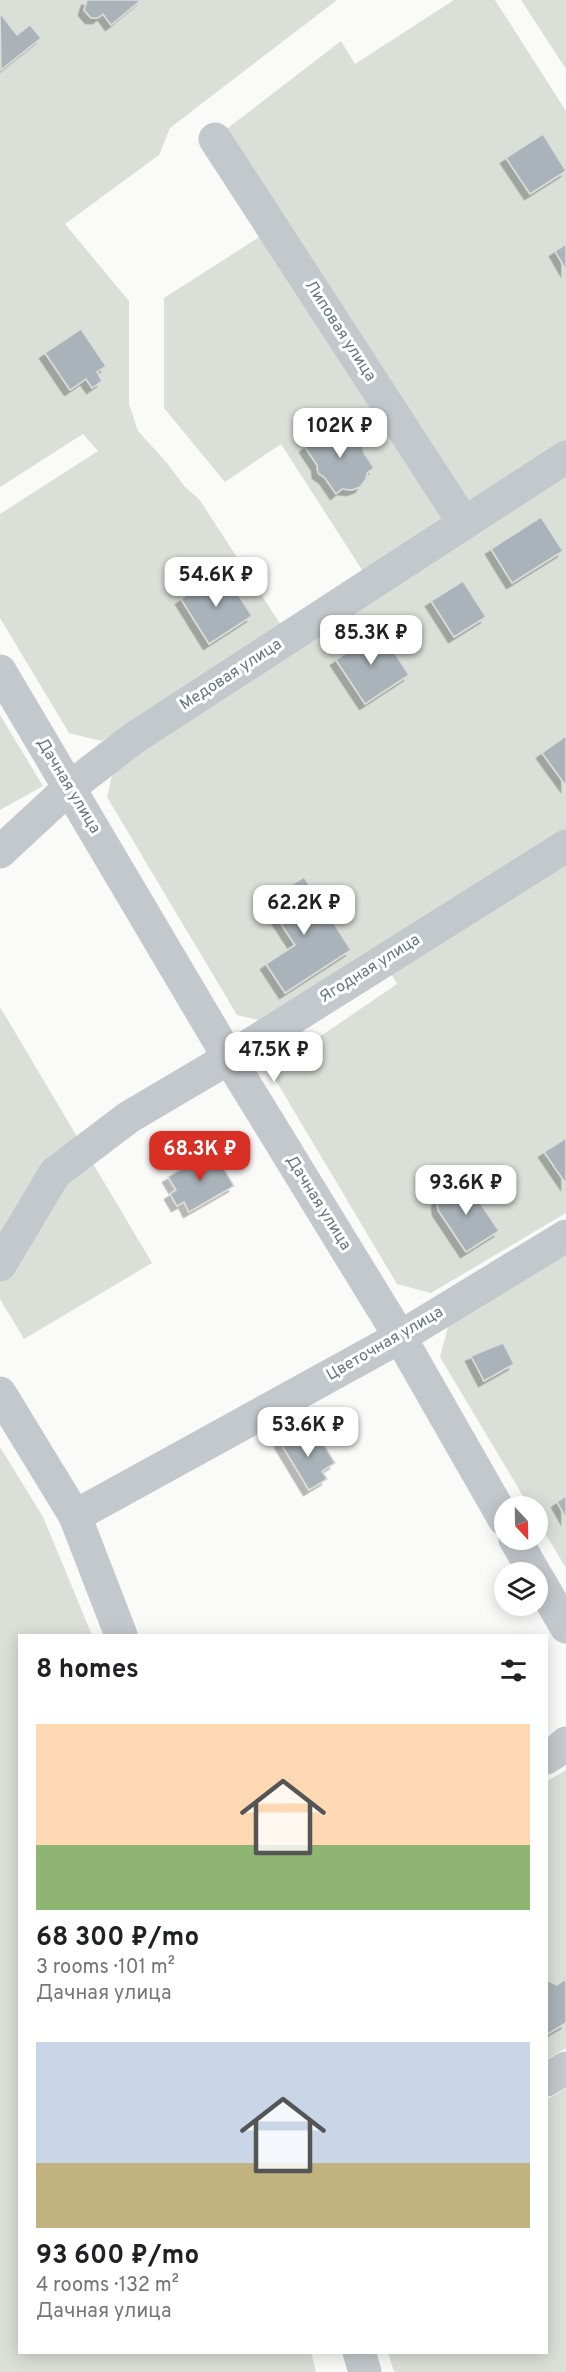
<!DOCTYPE html>
<html lang="en">
<head>
<meta charset="utf-8">
<style>
  body { margin:0; font-family:Overpass,sans-serif; background:#f2f2f2; color:#202124; height:100vh; display:flex; flex-direction:column; font-size:22px; white-space:nowrap }
  * { box-sizing:border-box; margin:0 }
  p { font-size:20px; color:#757577 }
  .icon { flex:none; width:33px; height:33px; fill:none; stroke:currentColor; stroke-width:2; stroke-linecap:round; stroke-linejoin:round }
  .map { position:relative; flex:1; overflow:hidden }
  .panel { position:absolute; left:18px; top:1634px; width:530px; height:720px; display:flex; flex-direction:column; background:#fff; border-radius:0px; box-shadow:0 3px 15px #0003 }
  .panel>* { flex:none }
  .needle { width:39px; rotate:158deg }
  .controls { position:absolute; left:494px; top:1496px; display:grid; gap:12px }
  .controls a { display:grid; place-items:center; width:54px; height:54px; border-radius:50%; background:#fff; box-shadow:0 3px 15px #0003; font-size:30px }
  .price { position:absolute; translate:-50% -51px; padding:0 14px; border-radius:12px; background:#fff; color:#222; font-size:20px; line-height:39px; filter:drop-shadow(0 2px 3px #0008) }
  .price::after { content:''; position:absolute; left:50%; top:36px; width:18px; height:14px; margin-left:-9px; background:inherit; clip-path:polygon(0 0,100% 0,50% 100%) }
  .price.active { background:#d93025; color:#fff }
  ul { padding:0; list-style:none }
  li { display:grid; align-content:center; gap:12px; height:318px; padding:0 18px }
  li span { display:grid; place-items:center; height:186px; border-radius:0px; color:#555 }
  li>.icon { margin-inline-start:auto }
  span .icon { width:108px; height:108px; fill:#fffc; stroke-width:1 }
  li b { font-size:26px }
  h2 { display:flex; justify-content:space-between; align-items:center; height:72px; padding:0 18px; font-size:26px }
  .map>svg:first-child { display:block }
  .green { fill:#dadfd7 }
  .building { fill:#aab3b9; stroke:#dcdcda; stroke-width:1.5; filter:url(#shadow) }
  .lines { fill:none; stroke-linecap:round; stroke-linejoin:round }
  .minor { stroke:#c3c8cc; stroke-width:33 }
  .labels { text-anchor:middle; dominant-baseline:central; stroke-width:6; stroke-linejoin:round; paint-order:stroke }
  .street-label { font-size:16px; fill:#657683; stroke:#fff }
</style>
</head>
<body>
<div class="map">
<svg width="566" height="2372" viewBox="0 0 566 2372">
  <defs>
    <filter id="shadow"><feDropShadow dx="-5.5" dy="5.5" stdDeviation="0" flood-color="#0004"/></filter>
  </defs>
  <rect width="100%" height="100%" fill="#fafaf8"/>
  <!-- green -->
  <g class="green">
    <polygon points="0,0 337,0 170,128 159,155 65,224 129,301 129,404 138,431 167,463 185,487 199,499 281,625 102,741 69,733 0,618 0,514 98,451 83,434 0,487"/>
    <polygon points="454,0 495,0 566,111 566,442 466,507 224,131 341,41 355,64"/>
    <polygon points="521,0 566,0 566,69"/>
    <polygon points="264,234 447,519 364,573 281,444 225,482 164,408 164,298"/>
    <polygon points="566,473 566,834 270,1023 237,1015 107,797 115,763"/>
    <polygon points="0,715 43,786 0,810"/>
    <polygon points="566,861 566,1213 431,1293 397,1284 275,1079 283,1044 303,1031 312,1042 397,984 391,974"/>
    <polygon points="0,1007 152,1263 24,1339 0,1299"/>
    <polygon points="566,1253 566,1568 537,1520 537,1506 529,1506 440,1357 449,1323"/>
    <polygon points="0,1447 43,1517 92,1635 20,1635 20,2352 311,2352 316,2372 0,2372"/>
    <polygon points="566,1770 566,2048 546,2060 546,1782"/>
    <polygon points="566,2088 566,2372 394,2372 388,2352 546,2352 546,2100"/>
  </g>
  <!-- building -->
  <g class="building">
    <polygon points="87,0 141,0 111,25 103,14 98,18 91,18 84,10"/>
    <polygon points="0,13 17,35 30,25 41,38 1,70"/>
    <polygon points="543,134 566,171 530,194 506,158"/>
    <polygon points="566,244 566,270 555,251"/>
    <polygon points="81,329 106,366 97,372 102,381 92,388 86,379 70,390 45,353"/>
    <polygon points="343,421 355,440 362,444 364,453 374,468 367,473 366,479 360,487 352,490 342,489 336,494 325,478 318,473 317,465 305,447"/>
    <polygon points="541,517 563,551 512,583 491,549"/>
    <polygon points="223,571 252,616 209,644 181,599"/>
    <polygon points="463,581 486,617 454,637 431,601"/>
    <polygon points="380,630 409,675 365,704 336,660 349,651 345,643 362,632 367,639"/>
    <polygon points="566,736 566,786 542,753"/>
    <polygon points="304,877 351,950 285,993 266,964 295,945 266,901"/>
    <polygon points="566,1138 566,1184 544,1152"/>
    <polygon points="213,1150 234,1186 189,1212 184,1202 177,1206 170,1194 176,1190 168,1177"/>
    <polygon points="462,1183 471,1189 499,1231 466,1252 438,1210 437,1202 441,1193 450,1186"/>
    <polygon points="503,1343 514,1364 484,1381 471,1356"/>
    <polygon points="299,1431 304,1439 316,1432 335,1463 322,1471 327,1479 309,1490 280,1442"/>
    <polygon points="566,1496 566,1518 557,1502"/>
    <polygon points="566,1979 566,2023 546,2035 546,1980 557,1985"/>
  </g>
  <g class="lines">
    <!-- minor -->
    <g class="minor">
      <polyline points="215,139 464,523"/>
      <polyline points="0,671 229,1058 400,1337 504,1519"/>
      <polyline points="0,852 69,788 134,738 566,457"/>
      <polyline points="0,1265 55,1173 129,1117 229,1058 566,846"/>
      <polyline points="0,1393 75,1516 121,1635"/>
      <polyline points="75,1516 400,1337 566,1236"/>
      <polyline points="515,1539 534,1572"/>
      <polyline points="537,1577 566,1627"/>
      <polyline points="546,1758 557,1751 566,1743"/>
      <polyline points="546,2080 566,2068"/>
      <polyline points="359,2352 365,2372"/>
    </g>
  </g>
  <g class="labels">
    <!-- street labels -->
    <g class="street-label">
      <text transform="translate(340 331) rotate(57)">Липовая улица</text>
      <text transform="translate(231 675) rotate(-33)">Медовая улица</text>
      <text transform="translate(68 786) rotate(59)">Дачная улица</text>
      <text transform="translate(370 969) rotate(-32)">Ягодная улица</text>
      <text transform="translate(318 1203) rotate(58)">Дачная улица</text>
      <text transform="translate(385 1344) rotate(-30)">Цветочная улица</text>
    </g>
  </g>
</svg>
<div class="controls">
<a><svg class="needle" viewBox="-14 -14 28 28"><path d="M0-13l5 13h-10z" fill="#e53935"/><path d="M0 13l5-13h-10z" fill="#757577"/></svg></a>
<a><svg class="icon" aria-label="layers" viewBox="0 0 24 24"><path d="M12 4l9 5-9 5-9-5zM3 14l9 5 9-5"/></svg></a>
</div>
<b class="price" style="left:340px;top:459px">102K ₽</b>
<b class="price" style="left:216px;top:608px">54.6K ₽</b>
<b class="price" style="left:371px;top:666px">85.3K ₽</b>
<b class="price" style="left:304px;top:936px">62.2K ₽</b>
<b class="price" style="left:274px;top:1083px">47.5K ₽</b>
<b class="price active" style="left:200px;top:1182px">68.3K ₽</b>
<b class="price" style="left:466px;top:1216px">93.6K ₽</b>
<b class="price" style="left:308px;top:1458px">53.6K ₽</b>
<section class="panel">
<h2>8 homes<svg class="icon" aria-label="filters" viewBox="0 0 24 24"><path d="M4 7h16M4 17h16"/><circle cx="9" cy="7" r="2"/><circle cx="15" cy="17" r="2"/></svg></h2>
<ul>
<li><span style="background:linear-gradient(#ffd9b3 65%,#8fb573 0)"><svg class="icon" aria-label="home" viewBox="0 0 24 24"><path d="M3 11l9-7 9 7M6 9v11h12V9"/></svg></span><div><b>68 300 ₽/mo</b><p>3 rooms · 101 m²</p><p>Дачная улица</p></div></li>
<li><span style="background:linear-gradient(#c9d6e8 65%,#c2b280 0)"><svg class="icon" aria-label="home" viewBox="0 0 24 24"><path d="M3 11l9-7 9 7M6 9v11h12V9"/></svg></span><div><b>93 600 ₽/mo</b><p>4 rooms · 132 m²</p><p>Дачная улица</p></div></li>
</ul>
</section>
</div>
</body>
</html>
